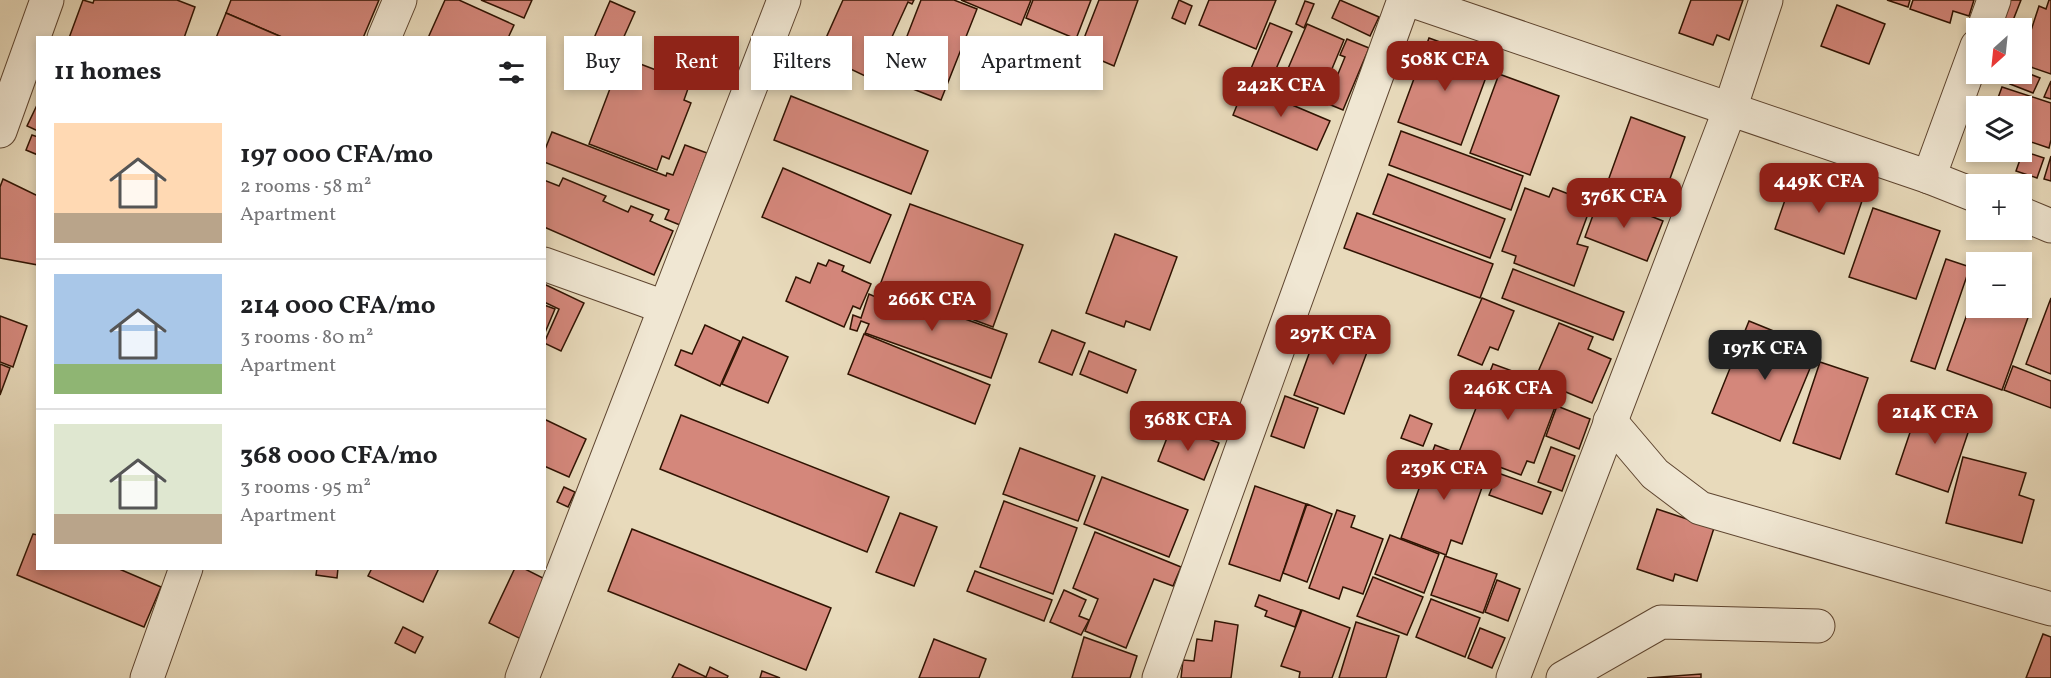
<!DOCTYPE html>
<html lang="en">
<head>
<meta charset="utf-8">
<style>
  body { margin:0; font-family:Vollkorn,serif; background:#f2f2f2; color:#202124; height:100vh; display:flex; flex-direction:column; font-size:22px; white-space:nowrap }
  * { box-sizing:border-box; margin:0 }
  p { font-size:20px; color:#757577 }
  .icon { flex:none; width:33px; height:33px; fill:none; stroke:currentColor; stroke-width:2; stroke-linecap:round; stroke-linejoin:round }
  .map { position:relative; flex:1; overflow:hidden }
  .details { position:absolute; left:36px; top:36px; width:510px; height:534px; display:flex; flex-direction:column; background:#fff; border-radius:0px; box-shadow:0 3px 9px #0003 }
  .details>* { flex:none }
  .hud { position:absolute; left:564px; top:36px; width:570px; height:54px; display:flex; gap:12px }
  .needle { width:39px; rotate:207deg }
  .fabs { position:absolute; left:1966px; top:18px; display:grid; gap:12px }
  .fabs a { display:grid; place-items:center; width:66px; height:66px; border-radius:0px; background:#fff; box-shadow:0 3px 9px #0003; font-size:30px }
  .price { position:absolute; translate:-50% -51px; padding:0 14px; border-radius:12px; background:#8f2418; color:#fff; font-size:20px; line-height:39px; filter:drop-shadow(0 2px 3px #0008) }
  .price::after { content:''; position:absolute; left:50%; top:36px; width:18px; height:14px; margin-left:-9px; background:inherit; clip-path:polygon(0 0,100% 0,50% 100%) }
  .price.current { background:#222; color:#fff }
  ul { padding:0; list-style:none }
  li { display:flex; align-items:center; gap:18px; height:150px; padding:0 18px }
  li+li { border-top:2px solid #e0e0e0 }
  li span { display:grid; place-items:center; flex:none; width:168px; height:120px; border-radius:0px; color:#555 }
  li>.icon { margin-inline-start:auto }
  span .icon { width:72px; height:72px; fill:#fffc; stroke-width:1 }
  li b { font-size:26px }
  h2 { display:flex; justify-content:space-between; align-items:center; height:72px; padding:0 18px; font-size:26px }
  .pill { padding:0 21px; border-radius:0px; background:#fff; box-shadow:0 3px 9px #0003; font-size:21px; line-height:54px }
  .pill.current { background:#8f2418; color:#fff }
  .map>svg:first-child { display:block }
  .building { fill:#d4877b; stroke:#301302; stroke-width:1.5 }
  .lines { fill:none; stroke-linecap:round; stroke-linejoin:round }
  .minor-casing { stroke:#5e4530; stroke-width:35 }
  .minor { stroke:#f0e7d3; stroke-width:33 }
</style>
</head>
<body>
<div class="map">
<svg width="2051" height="678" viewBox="0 0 2051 678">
  <rect width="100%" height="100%" fill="#e8dabb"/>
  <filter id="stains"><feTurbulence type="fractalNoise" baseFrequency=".00333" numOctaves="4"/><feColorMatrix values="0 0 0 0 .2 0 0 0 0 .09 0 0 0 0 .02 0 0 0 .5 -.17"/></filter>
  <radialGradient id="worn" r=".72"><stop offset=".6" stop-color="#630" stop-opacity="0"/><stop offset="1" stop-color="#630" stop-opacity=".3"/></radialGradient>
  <!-- building -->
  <g class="building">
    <polygon points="83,0 93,3 94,0 177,0 195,7 184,38 69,38"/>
    <polygon points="231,0 379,0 363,38 284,38 226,13"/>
    <polygon points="445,0 459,0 514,25 508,38 428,38"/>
    <polygon points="481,0 532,0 524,18"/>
    <polygon points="843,0 914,0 912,4 908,2 880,63 890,67 882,84 823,56 826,50 830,52 834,42 826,38"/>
    <polygon points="921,0 954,0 977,9 941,100 890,80"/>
    <polygon points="961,0 1031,0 1021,25"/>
    <polygon points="1033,0 1091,0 1076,39 1026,18"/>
    <polygon points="1099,0 1138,0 1114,66 1079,51"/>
    <polygon points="1179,0 1192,6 1185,24 1172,18"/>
    <polygon points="1209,0 1276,0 1256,49 1199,25"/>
    <polygon points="1340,0 1379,17 1370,36 1332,18"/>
    <polygon points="1691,0 1743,0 1729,40 1717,35 1713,45 1679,33"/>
    <polygon points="1887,0 1910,0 1908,7"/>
    <polygon points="1913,0 1974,0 1969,16 1953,11 1950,23 1910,9"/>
    <polygon points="1997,0 2021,0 2010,28 1986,28"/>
    <polygon points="2049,0 2051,0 2051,74 2022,64 2022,58 2039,6 2046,9"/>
    <polygon points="610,1 635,12 618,50 610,47 608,52 591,45"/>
    <polygon points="1305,1 1314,4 1304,28 1296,24"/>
    <polygon points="1837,5 1885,24 1869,64 1821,46"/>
    <polygon points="226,13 284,38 216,38"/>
    <polygon points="1270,23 1292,32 1266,92 1245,83"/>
    <polygon points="1307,24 1344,40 1319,100 1281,85"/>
    <polygon points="1429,38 1492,61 1461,145 1398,122"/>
    <polygon points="1347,39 1369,48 1343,110 1326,103 1345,57 1340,55"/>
    <polygon points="622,57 690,83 684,100 691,103 669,159 662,156 657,170 589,144"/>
    <polygon points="2022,71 2040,78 2033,93 2010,84 2014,74 2022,74"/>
    <polygon points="1499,74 1559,96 1530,175 1470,153"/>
    <polygon points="2051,81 2051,99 2044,97"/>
    <polygon points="1245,85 1330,121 1317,150 1233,115"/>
    <polygon points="2002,87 2051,103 2051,140 2049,148 2022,139 2022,106 1995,106"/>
    <polygon points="791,96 928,151 911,194 774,140"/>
    <polygon points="38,103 38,131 27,126"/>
    <polygon points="1631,117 1685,137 1658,212 1604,192"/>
    <polygon points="1401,131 1523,176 1511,210 1389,165"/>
    <polygon points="552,132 666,176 667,173 673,175 685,145 707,153 680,225 665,219 669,210 544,162 544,152"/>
    <polygon points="32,135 38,137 38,155 26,150"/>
    <polygon points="2023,151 2044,158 2037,178 2016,171"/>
    <polygon points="2051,156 2051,181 2044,179"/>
    <polygon points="783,168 891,215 870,263 762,217"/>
    <polygon points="1388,174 1505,219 1490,258 1373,214"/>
    <polygon points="1794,174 1863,198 1844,254 1775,229"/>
    <polygon points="563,178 606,196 603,201 628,212 631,206 653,215 650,221 673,231 654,275 544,227 544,180 559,186"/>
    <polygon points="3,179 38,196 38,265 0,258 0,187"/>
    <polygon points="1525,188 1549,197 1553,188 1592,203 1577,244 1588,247 1574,286 1514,263 1516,256 1502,251"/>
    <polygon points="1600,196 1663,221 1647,261 1585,237"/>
    <polygon points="910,204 1023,245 993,327 880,285"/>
    <polygon points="1873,208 1940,231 1916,299 1849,277"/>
    <polygon points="1357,213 1493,264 1480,298 1344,248"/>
    <polygon points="1115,234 1177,257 1150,330 1126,321 1124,327 1086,313"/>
    <polygon points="1946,259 1970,267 1935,369 1911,361"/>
    <polygon points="829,260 844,266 842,271 871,284 860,309 853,306 844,327 786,301 796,277 810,283 818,263 826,266"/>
    <polygon points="1513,269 1624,312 1613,340 1502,298"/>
    <polygon points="544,284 584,303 561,351 544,343 559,309 544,302"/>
    <polygon points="881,289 1007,334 991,378 865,333 869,324 861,321 857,331 850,329 853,315 861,318 869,294 878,298"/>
    <polygon points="1975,292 1977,293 1977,308 2019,308 2030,312 2002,390 1947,370"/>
    <polygon points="1482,298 1514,311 1498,350 1490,347 1482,365 1458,355"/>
    <polygon points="2051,298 2051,374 2026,364"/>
    <polygon points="544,305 555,309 544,335"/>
    <polygon points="0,316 27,326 13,367 0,362"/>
    <polygon points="1322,318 1373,336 1344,414 1294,395"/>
    <polygon points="1749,321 1818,349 1780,441 1712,413"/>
    <polygon points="1559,323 1593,337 1588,349 1611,359 1592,403 1535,379"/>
    <polygon points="705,325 740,341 720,386 675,365 681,350 692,354"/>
    <polygon points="1052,330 1085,343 1072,375 1039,362"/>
    <polygon points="864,334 990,385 975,424 848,374"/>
    <polygon points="743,337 788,357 768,403 722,384"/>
    <polygon points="1089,351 1136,370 1127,393 1080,374"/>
    <polygon points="1820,362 1868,378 1840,459 1793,443"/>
    <polygon points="0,364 10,368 0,395"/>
    <polygon points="1493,364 1548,384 1541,402 1555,407 1534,463 1527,461 1521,475 1459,452"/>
    <polygon points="2013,366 2051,381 2051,408 2004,390"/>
    <polygon points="1285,396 1318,408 1304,448 1271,436"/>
    <polygon points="1922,397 1974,415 1948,492 1896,474"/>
    <polygon points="1557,406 1590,419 1579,449 1546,436"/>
    <polygon points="681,415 889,497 867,552 660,469"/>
    <polygon points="1410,415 1432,424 1423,446 1401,438"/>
    <polygon points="544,419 586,439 569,477 544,466"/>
    <polygon points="1172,425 1219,443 1204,480 1158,461"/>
    <polygon points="1435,445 1480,462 1475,475 1485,479 1462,544 1451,540 1446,555 1401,538"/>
    <polygon points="1551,447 1575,456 1562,491 1538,482"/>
    <polygon points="1020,448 1095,476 1078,521 1003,494"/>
    <polygon points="1963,457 2026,473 2019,495 2034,500 2022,543 1946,523"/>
    <polygon points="1498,473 1551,492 1542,514 1489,495"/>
    <polygon points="1102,477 1188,510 1169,557 1084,524"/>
    <polygon points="1255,486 1306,504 1280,581 1229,564"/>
    <polygon points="564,487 575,492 568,507 557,502"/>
    <polygon points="1004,501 1077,528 1053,594 980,567"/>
    <polygon points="1307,504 1332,514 1307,582 1283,573"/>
    <polygon points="1657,509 1714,528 1697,581 1675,574 1673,581 1637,569"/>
    <polygon points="1337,510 1355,516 1351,527 1383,539 1363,594 1343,587 1339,599 1309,588"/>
    <polygon points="900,513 937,527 914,586 876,572"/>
    <polygon points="632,529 831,608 806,670 608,591"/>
    <polygon points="1095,532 1181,567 1173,586 1154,579 1126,648 1085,631 1098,599 1073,588"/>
    <polygon points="33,534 38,535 38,568 117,568 161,587 144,627 17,575"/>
    <polygon points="1390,535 1439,554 1424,593 1375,574"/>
    <polygon points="1445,556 1497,574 1483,613 1431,595"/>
    <polygon points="317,568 338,568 337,578 316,575"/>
    <polygon points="372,568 439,568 423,602 368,576"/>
    <polygon points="515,568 523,568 549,581 521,639 489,623"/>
    <polygon points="975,571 1052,600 1044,621 967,591"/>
    <polygon points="1373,577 1423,597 1407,635 1357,616"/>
    <polygon points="1497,580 1520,589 1508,621 1485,612"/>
    <polygon points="1064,590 1086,600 1079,616 1089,620 1081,635 1050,622"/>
    <polygon points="1259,595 1301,610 1295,627 1265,616 1267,611 1255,606"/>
    <polygon points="1431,599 1480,618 1465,657 1416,637"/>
    <polygon points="1302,610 1350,628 1332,678 1299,678 1300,672 1281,666"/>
    <polygon points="1215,621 1238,625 1231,678 1181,678 1183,660 1194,661 1197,639 1212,641"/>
    <polygon points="1356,622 1399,636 1386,678 1339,678"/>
    <polygon points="403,627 423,637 415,653 395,643"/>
    <polygon points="1480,628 1505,638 1492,668 1468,658"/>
    <polygon points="2043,634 2051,637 2051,678 2026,678"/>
    <polygon points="1084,637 1137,656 1130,678 1072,678"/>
    <polygon points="934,639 986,659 979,678 919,678"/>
    <polygon points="679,664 706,677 710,667 728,676 727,678 672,678"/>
    <polygon points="762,671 780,678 760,678"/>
    <polygon points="1701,674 1701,678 1647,678"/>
  </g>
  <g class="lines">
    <defs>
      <g id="minor">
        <polyline points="1410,0 1929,177 1977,196"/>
        <polyline points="1984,28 1994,0"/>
        <polyline points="384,38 400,0"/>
        <polyline points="0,131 47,0"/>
        <polyline points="1929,177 1977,46"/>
        <polyline points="2022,214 2051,226"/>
        <polyline points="544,264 664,307"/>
        <polyline points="1610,421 1655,474 1700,508 2051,609"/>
        <polyline points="147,678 186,568"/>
        <polyline points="522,678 784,0"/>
        <polyline points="1159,678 1404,0"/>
        <polyline points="1513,678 1730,109 1766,0"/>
        <polyline points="1563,678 1661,622 1818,626"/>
      </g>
    </defs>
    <!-- minor casing -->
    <use href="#minor" class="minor-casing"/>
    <!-- minor -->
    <use href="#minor" class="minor"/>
  </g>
  <rect width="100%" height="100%" filter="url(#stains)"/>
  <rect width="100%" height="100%" fill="url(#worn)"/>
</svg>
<div class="fabs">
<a><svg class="needle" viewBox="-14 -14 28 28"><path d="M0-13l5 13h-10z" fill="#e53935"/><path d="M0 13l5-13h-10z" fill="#757577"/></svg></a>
<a><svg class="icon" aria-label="layers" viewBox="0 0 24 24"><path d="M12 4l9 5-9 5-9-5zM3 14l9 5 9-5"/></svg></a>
<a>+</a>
<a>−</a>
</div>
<b class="price" style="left:1445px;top:92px">508K CFA</b>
<b class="price" style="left:1281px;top:118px">242K CFA</b>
<b class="price" style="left:1819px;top:214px">449K CFA</b>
<b class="price" style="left:1624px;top:229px">376K CFA</b>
<b class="price" style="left:932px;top:332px">266K CFA</b>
<b class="price" style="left:1333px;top:366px">297K CFA</b>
<b class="price current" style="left:1765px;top:381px">197K CFA</b>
<b class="price" style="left:1508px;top:421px">246K CFA</b>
<b class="price" style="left:1935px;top:445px">214K CFA</b>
<b class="price" style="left:1188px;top:452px">368K CFA</b>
<b class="price" style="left:1444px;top:501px">239K CFA</b>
<div class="hud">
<a class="pill">Buy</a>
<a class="pill current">Rent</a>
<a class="pill">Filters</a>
<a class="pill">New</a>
<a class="pill">Apartment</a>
</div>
<section class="details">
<h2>11 homes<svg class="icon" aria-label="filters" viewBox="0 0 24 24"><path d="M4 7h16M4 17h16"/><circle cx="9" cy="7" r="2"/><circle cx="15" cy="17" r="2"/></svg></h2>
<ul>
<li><span style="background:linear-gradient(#ffd9b3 75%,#b9a48a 0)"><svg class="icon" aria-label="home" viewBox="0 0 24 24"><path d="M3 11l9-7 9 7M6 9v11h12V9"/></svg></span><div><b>197 000 CFA/mo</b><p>2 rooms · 58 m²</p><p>Apartment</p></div></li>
<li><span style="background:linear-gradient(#a9c7e8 75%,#8fb573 0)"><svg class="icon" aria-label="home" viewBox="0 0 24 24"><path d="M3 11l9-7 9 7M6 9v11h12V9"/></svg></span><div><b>214 000 CFA/mo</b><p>3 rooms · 80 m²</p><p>Apartment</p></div></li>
<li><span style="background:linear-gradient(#dfe7d0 75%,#b9a48a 0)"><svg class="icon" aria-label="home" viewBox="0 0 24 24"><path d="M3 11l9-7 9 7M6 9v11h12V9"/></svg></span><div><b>368 000 CFA/mo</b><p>3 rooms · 95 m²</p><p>Apartment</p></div></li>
</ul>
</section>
</div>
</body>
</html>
